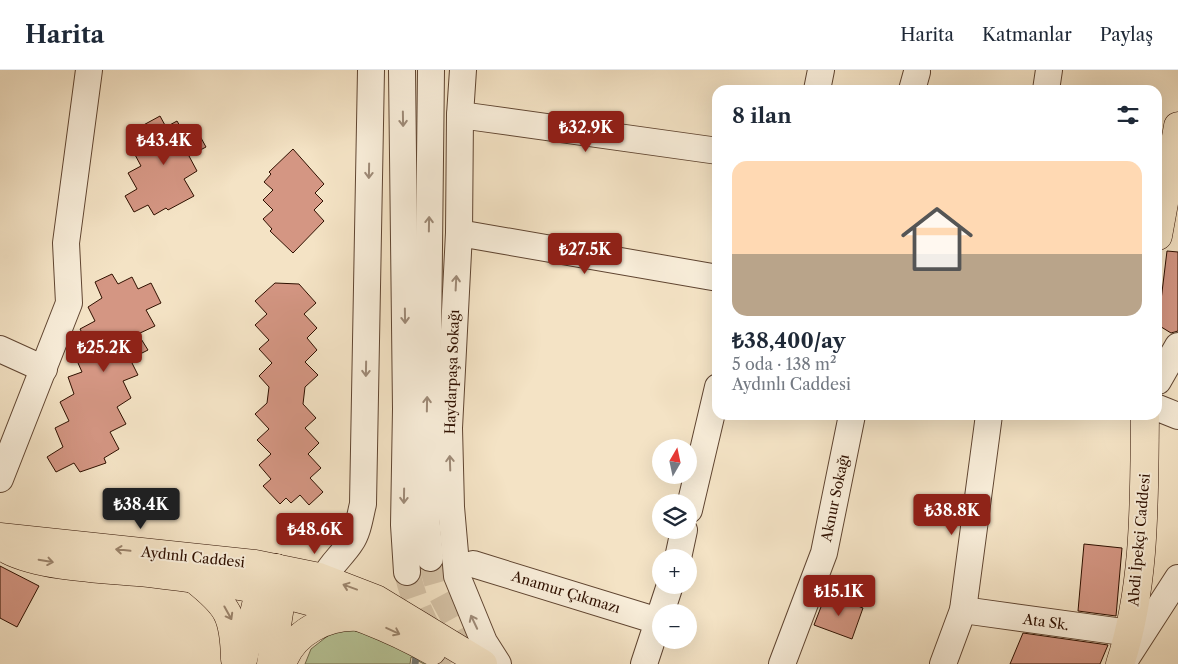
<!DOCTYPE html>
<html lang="tr">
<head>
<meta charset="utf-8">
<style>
  body { margin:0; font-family:"Libre Caslon Text",serif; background:#f2f2f3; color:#1f2937; height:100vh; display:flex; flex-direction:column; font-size:19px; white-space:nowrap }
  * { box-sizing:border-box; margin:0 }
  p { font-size:16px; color:#747a83 }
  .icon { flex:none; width:28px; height:28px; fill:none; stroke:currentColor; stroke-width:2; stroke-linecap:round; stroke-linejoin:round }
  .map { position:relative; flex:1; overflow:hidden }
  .sheet { position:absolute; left:712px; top:15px; width:450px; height:335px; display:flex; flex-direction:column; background:#fff; border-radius:15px; box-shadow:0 5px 20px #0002 }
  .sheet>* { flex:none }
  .needle { width:32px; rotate:9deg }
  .fabs { position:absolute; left:652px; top:369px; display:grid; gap:10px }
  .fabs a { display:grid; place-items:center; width:45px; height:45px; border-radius:50%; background:#fff; box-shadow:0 5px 20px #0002; font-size:25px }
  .price { position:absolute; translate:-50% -42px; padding:0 11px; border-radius:5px; background:#8f2418; color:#fff; font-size:16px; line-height:32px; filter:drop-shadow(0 1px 2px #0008) }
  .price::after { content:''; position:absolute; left:50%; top:30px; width:15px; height:11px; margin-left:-8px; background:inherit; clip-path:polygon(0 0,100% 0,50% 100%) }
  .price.selected { background:#222; color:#fff }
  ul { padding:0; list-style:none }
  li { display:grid; align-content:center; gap:10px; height:265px; padding:0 20px }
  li+li { border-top:1px solid #e0e1e3 }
  li span { display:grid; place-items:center; height:155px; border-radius:15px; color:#555 }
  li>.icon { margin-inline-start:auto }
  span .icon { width:90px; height:90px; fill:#fffc; stroke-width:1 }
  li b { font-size:21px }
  h2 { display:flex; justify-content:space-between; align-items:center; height:60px; padding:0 20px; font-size:21px }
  header { display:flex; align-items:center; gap:30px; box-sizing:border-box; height:70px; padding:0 25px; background:#fff; border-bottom:1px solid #e0e1e3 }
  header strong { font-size:24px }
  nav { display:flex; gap:28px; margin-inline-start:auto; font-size:18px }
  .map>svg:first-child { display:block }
  .green { fill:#b7c598; stroke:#736a4c }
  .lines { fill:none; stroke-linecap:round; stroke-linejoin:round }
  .stream { stroke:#727772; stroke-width:7 }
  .building { fill:#d49683; stroke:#2f1000 }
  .minor-tunnel { stroke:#d6c3a7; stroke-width:26; stroke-dasharray:26 13; stroke-linecap:butt }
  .minor-casing { stroke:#604531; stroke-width:28 }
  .major-casing { stroke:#2f1000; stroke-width:29 }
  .highway-casing { stroke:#2f1000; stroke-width:29 }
  .minor { stroke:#f8edd9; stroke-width:26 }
  .major { stroke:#f4e3c5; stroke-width:28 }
  .highway { stroke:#f4e3c5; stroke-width:28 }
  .oneway { stroke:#9e8a77 }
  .oneway2 { stroke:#9b846c }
  .labels { text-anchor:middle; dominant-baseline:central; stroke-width:4; stroke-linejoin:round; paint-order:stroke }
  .street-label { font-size:14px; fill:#2f1000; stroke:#f8edd9 }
</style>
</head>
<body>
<header>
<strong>Harita</strong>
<nav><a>Harita</a><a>Katmanlar</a><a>Paylaş</a></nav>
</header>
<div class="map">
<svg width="1178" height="594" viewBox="0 0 1178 594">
  <rect width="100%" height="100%" fill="#f4e3c5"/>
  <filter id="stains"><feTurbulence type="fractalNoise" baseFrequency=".004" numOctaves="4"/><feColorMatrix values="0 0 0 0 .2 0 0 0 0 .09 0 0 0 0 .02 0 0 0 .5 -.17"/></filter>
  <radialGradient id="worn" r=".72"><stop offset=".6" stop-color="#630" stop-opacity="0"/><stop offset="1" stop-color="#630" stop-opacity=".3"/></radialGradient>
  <!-- green -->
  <polygon class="green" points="367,553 442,594 424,594 411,587 410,594 305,594 311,579 339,557"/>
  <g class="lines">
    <!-- stream -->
    <polyline class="stream" points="415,594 416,587"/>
  </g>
  <!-- building -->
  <g class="building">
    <polygon points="160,46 166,57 177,51 184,63 195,57 206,77 189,86 197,101 184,109 194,126 168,140 166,138 154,145 148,135 134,142 125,126 137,119 128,103 141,96 133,81 147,73 138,58"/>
    <polygon points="293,79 324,114 315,123 323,131 314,140 324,151 293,183 270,161 272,159 263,149 273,140 263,130 273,120 264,112 271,104 269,102"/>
    <polygon points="1167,181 1178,182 1178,261 1171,263 1158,255"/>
    <polygon points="112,204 118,214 132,207 138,219 151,213 161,233 146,240 155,256 138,264 148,280 130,289 138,305 123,311 131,328 117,337 126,354 110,362 119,379 104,388 106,393 80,402 74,393 56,402 47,387 63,377 55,358 69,351 60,332 74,324 68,307 82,302 74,284 89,276 80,259 95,251 88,237 102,228 95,212"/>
    <polygon points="275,213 299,214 316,233 304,244 317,258 307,268 317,280 305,292 318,305 305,317 303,334 316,348 305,358 319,373 308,384 321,398 310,408 323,422 309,435 300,425 291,433 286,428 280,434 263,416 271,409 259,395 271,384 257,370 269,359 255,344 267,333 269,317 259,306 272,293 259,279 269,270 255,255 267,244 255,231"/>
    <polygon points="1084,474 1122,478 1116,546 1078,541"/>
    <polygon points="0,496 39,516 17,557 0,548"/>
    <polygon points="826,524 863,538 852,569 814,555"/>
    <polygon points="1023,563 1108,575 1100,594 1010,594"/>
  </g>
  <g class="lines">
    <!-- minor-tunnel -->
    <g class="minor-tunnel">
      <polyline points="430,488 439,520 461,561 493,593"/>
      <path d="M407 502C415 537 429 565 450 594"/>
    </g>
    <defs>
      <g id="minor">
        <polyline points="402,0 406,339 404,455 407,502"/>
        <polyline points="463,0 460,45 459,163 449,358 451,437 457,506 484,572 498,594"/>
        <polyline points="817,20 821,0"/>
        <polyline points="912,20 917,2"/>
        <polyline points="1046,20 1049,0"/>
        <polyline points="460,45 718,81"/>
        <polyline points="459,163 718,208"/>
        <polyline points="0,279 44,299"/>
        <polyline points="1158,311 1178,276"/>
        <polyline points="1158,338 1178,346"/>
        <polyline points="0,409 69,233 66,173 89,0"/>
        <polyline points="689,440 718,317"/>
        <polyline points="430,488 426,446 431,0"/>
        <polyline points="678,488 684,460"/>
        <polyline points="473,494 658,551"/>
        <path d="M325 529C314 506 340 490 351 472 358 462 360 446 363 434L371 0"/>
        <polyline points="963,540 1130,563"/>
        <polyline points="1127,587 1178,508"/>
        <polyline points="644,594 670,515"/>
        <polyline points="782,594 824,483 852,345"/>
        <polyline points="943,594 963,540 989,345"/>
      </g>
      <g id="major">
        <polyline points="1158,166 1178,56"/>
        <polyline points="0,467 255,494 319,507 376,529 483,594"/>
        <path d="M8 480C43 498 109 499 149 503 250 515 342 530 432 581"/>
        <path d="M1120 594C1146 515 1144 428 1145 345"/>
      </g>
      <g id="highway">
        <path d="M194 509C228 536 234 545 235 589"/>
        <polyline points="242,594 260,518 276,498"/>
        <polyline points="271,594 282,523 276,498"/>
        <path d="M282 594C293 562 327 545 360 547"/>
      </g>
    </defs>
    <!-- minor casing -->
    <use href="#minor" class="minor-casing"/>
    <!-- major casing -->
    <use href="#major" class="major-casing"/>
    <!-- highway casing -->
    <use href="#highway" class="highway-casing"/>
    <!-- minor -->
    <use href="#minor" class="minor"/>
    <!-- major -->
    <use href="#major" class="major"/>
    <!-- highway -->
    <use href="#highway" class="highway"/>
  </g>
  <!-- one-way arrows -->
  <defs><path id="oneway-shaft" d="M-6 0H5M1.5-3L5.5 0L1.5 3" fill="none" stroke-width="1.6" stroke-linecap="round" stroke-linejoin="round" transform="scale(1.25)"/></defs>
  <g class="oneway">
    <use href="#oneway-shaft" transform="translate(403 49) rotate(89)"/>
    <use href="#oneway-shaft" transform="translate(369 101) rotate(91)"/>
    <use href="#oneway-shaft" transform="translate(429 154) rotate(-89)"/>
    <use href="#oneway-shaft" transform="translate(456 213) rotate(-87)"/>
    <use href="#oneway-shaft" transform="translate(405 246) rotate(89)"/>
    <use href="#oneway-shaft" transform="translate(366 299) rotate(91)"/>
    <use href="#oneway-shaft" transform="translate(427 334) rotate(-89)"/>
    <use href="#oneway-shaft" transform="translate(450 393) rotate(-92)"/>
    <use href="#oneway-shaft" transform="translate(404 426) rotate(91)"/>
    <use href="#oneway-shaft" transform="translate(474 552) rotate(-115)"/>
  </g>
  <g class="oneway2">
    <use href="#oneway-shaft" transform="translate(123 480) rotate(-174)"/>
    <use href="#oneway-shaft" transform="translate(46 491) rotate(10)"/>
    <use href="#oneway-shaft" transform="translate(350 517) rotate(-160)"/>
    <use href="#oneway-shaft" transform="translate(228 543) rotate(61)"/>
    <use href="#oneway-shaft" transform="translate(393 561) rotate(25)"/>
  </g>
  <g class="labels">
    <!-- street labels -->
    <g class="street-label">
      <text transform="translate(452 302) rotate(-88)">Haydarpaşa Sokağı</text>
      <text transform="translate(835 428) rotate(-78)">Aknur Sokağı</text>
      <text transform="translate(1139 470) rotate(-85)">Abdi İpekçi Caddesi</text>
      <text transform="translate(193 487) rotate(6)">Aydınlı Caddesi</text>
      <text transform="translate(566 522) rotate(17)">Anamur Çıkmazı</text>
      <text transform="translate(1046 552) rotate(8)">Ata Sk.</text>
    </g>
  </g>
  <rect width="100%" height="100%" filter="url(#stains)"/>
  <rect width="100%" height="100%" fill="url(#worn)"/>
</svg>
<div class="fabs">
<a><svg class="needle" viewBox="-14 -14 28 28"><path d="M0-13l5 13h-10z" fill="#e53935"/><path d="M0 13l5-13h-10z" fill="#747a83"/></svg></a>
<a><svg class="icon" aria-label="layers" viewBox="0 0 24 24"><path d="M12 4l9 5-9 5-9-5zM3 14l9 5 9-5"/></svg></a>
<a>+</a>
<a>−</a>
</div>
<b class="price" style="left:586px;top:83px">₺32.9K</b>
<b class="price" style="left:164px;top:96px">₺43.4K</b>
<b class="price" style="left:585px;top:205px">₺27.5K</b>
<b class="price" style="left:104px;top:303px">₺25.2K</b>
<b class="price selected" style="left:141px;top:460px">₺38.4K</b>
<b class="price" style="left:952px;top:466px">₺38.8K</b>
<b class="price" style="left:315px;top:485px">₺48.6K</b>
<b class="price" style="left:839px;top:547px">₺15.1K</b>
<section class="sheet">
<h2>8 ilan<svg class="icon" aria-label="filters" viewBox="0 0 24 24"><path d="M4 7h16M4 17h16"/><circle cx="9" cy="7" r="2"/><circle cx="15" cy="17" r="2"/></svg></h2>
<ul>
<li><span style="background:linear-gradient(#ffd9b3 60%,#b9a48a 0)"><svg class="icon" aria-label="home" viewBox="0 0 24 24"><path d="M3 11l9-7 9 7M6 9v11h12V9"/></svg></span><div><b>₺38,400/ay</b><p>5 oda · 138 m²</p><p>Aydınlı Caddesi</p></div></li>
</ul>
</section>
</div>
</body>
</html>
